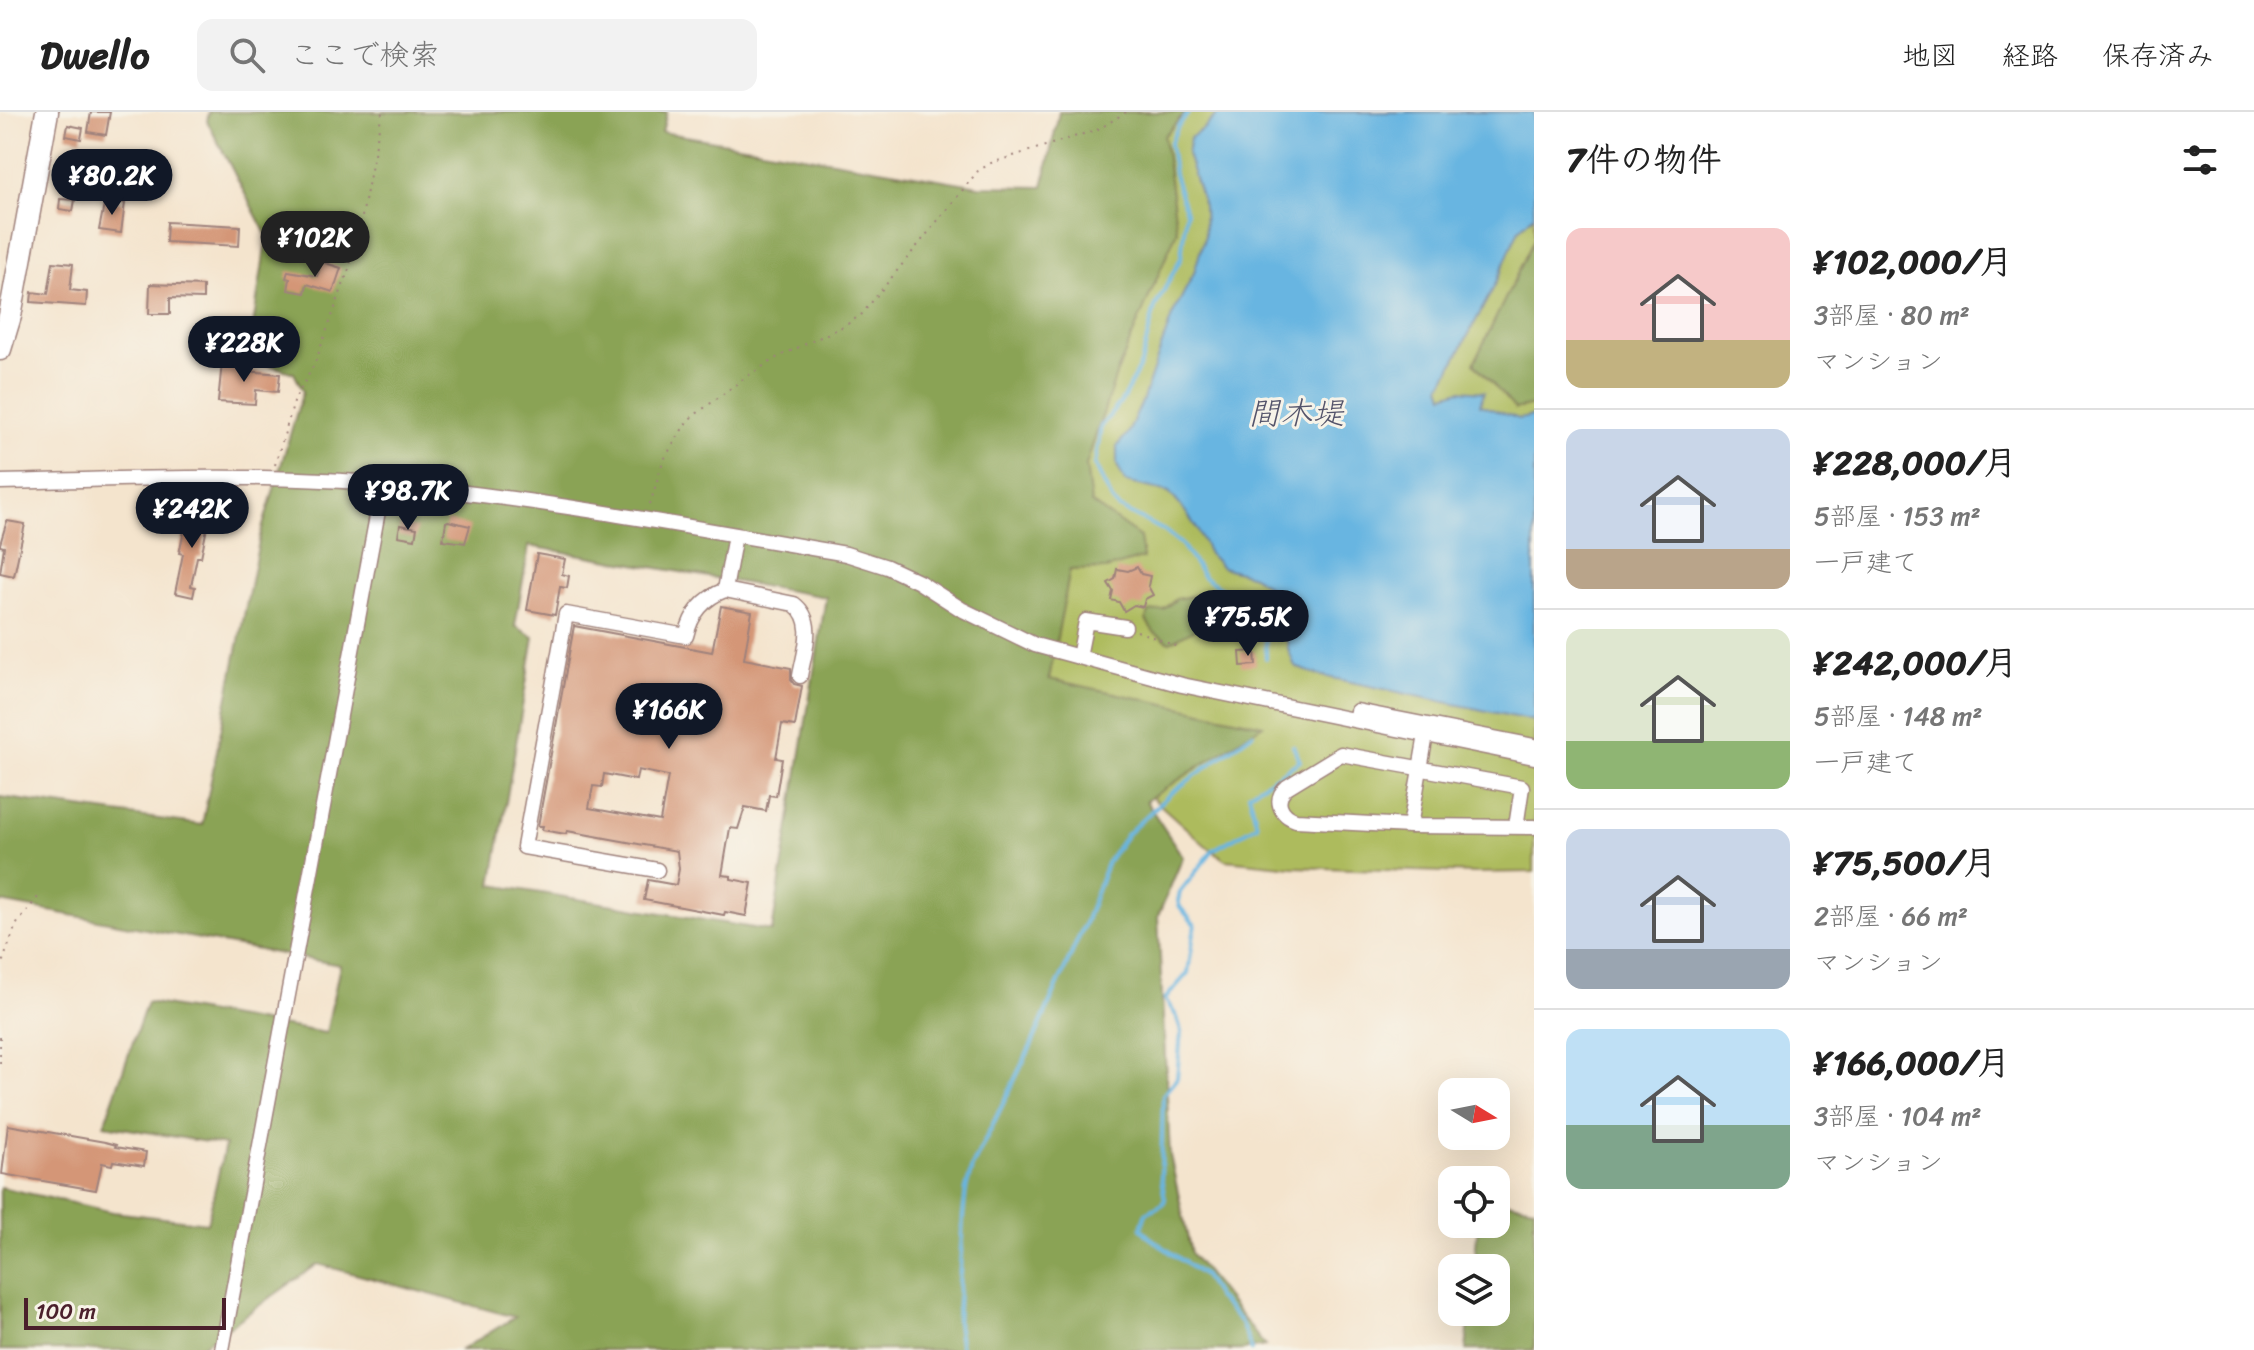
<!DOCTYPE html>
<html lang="ja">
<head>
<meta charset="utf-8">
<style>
  body { margin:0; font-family:Sriracha,"Klee One",sans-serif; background:#f2f2f2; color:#222; height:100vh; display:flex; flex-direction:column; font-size:30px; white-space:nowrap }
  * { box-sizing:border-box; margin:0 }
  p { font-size:26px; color:#767676 }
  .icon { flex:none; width:44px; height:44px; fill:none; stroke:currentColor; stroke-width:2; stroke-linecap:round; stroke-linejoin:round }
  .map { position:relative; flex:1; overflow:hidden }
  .details { display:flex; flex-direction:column; background:#fff; width:720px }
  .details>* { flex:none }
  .needle { width:52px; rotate:100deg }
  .tools { position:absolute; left:1438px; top:966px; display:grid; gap:16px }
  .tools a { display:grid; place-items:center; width:72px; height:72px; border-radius:16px; background:#fff; box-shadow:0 8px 32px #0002; font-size:40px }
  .scale { position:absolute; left:24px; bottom:20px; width:202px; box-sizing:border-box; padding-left:8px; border:4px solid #4a1f2b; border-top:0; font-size:22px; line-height:28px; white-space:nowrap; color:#4a1f2b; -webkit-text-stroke:6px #f7f3e8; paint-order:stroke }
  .price { position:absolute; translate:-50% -68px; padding:0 18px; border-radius:28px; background:#111827; color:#fff; font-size:26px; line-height:52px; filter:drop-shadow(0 2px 4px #0008) }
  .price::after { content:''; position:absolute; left:50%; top:48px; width:24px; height:18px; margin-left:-12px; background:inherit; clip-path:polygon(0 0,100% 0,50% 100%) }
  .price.active { background:#222; color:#fff }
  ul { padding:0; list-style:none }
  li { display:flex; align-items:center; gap:24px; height:200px; padding:0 32px }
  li+li { border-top:2px solid #e0e0e0 }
  li span { display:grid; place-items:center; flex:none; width:224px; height:160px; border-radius:16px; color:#555 }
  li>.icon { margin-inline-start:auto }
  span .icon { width:96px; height:96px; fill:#fffc; stroke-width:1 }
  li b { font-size:34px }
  h2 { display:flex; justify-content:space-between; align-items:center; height:96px; padding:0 32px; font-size:34px }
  header { display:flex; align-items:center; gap:48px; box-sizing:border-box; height:112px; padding:0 40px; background:#fff; border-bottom:2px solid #e0e0e0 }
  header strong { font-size:38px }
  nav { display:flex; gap:44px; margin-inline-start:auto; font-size:28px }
  .search { width:560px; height:72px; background:#f2f2f2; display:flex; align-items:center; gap:20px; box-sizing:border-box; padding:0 28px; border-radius:16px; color:#767676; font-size:30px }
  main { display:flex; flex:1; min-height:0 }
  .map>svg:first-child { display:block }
  .green { fill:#adbb5d; stroke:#7c6d44; stroke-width:2 }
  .forest { fill:#8aa354; stroke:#6a6140; stroke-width:2; fill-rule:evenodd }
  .water { fill:#68b5e1; stroke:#596a86; stroke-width:2 }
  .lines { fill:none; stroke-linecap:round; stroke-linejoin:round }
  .stream { stroke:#68b5e1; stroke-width:4 }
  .building { fill:#d49677; fill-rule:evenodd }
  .minor-casing { stroke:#9f827c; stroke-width:17 }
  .highway-casing { stroke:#9f827c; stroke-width:25 }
  .path { stroke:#9f827c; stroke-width:2; stroke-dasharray:2 6; stroke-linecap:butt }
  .minor { stroke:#fff; stroke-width:14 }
  .highway { stroke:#fff; stroke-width:22 }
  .labels { text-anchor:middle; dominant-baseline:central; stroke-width:6; stroke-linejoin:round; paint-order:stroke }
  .water-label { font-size:32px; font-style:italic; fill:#54546b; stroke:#f7f3e8 }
</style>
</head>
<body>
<header>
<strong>Dwello</strong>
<div class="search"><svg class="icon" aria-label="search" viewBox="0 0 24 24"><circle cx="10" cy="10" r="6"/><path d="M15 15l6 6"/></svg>ここで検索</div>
<nav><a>地図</a><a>経路</a><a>保存済み</a></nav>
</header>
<main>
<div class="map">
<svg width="1534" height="1238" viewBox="0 0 1534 1238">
  <rect width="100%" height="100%" fill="#f7f3e8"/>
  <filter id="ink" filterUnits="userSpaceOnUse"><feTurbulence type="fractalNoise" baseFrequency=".0125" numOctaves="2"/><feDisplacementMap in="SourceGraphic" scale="16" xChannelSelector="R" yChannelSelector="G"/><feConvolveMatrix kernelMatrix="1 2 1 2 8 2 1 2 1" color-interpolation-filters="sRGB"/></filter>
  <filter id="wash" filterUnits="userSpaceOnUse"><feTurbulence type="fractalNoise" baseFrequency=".006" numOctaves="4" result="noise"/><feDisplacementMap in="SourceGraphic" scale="32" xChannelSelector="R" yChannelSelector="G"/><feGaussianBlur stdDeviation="1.8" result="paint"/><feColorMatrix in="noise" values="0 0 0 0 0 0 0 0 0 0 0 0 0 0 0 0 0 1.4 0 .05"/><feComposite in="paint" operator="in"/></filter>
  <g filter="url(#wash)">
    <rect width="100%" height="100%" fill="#f4e4cd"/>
    <!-- green -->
    <polygon class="green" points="1154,0 1534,0 1534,760 1475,761 1292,755 1226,748 1205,733 1130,666 1024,589"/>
    <!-- forest -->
    <g class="forest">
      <path d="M209 0H667L662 20 979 74 1043 75 1059 0H1186L1164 24 1177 119 1117 260 1086 353 1091 391 1140 425 1143 446 1106 457 1070 458 1049 567 1263 613 1146 689 1183 745 1158 804 1170 1043 1191 1141 1265 1234 1240 1238H461L515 1205 318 1152 196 1238H0V1075L113 1100 207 1111 225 1033 104 1013 147 890 326 921 340 853 0 790V685L202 713 260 424 303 279 294 261 248 246 267 124 207 9ZM529 434 826 485 772 819 492 773 534 525 515 514Z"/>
      <polygon points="1534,127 1534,293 1515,297 1474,251"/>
      <path d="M1197 483 1221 490 1230 499 1223 508C1204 509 1188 522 1170 530L1154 520 1146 508 1149 500 1163 498 1176 487Z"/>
      <polygon points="1496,1088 1534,1095 1534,1238 1466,1238 1470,1200 1496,1200 1496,1156 1474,1156 1478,1112 1496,1112"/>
    </g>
    <!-- water -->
    <polygon class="water" points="1219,0 1534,0 1534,103 1519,117 1495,173 1441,274 1444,283 1460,278 1484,280 1480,293 1519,307 1534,304 1534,609 1318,563 1295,555 1288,537 1283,492 1278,482 1253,464 1222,455 1209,442 1197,417 1185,399 1169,380 1125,370 1117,353 1117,334 1128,321 1142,290 1172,204 1194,161 1205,123 1204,94 1187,42 1190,26 1204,16"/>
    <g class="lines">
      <!-- stream -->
      <g class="stream">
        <polyline points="1189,0 1178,14 1170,32 1174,62 1186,100 1181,146 1155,195 1141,252 1121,290 1101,314 1095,353 1112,388 1119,396 1165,419 1182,433 1204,465 1230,482 1256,490 1265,505 1266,546"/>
        <polyline points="961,1238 957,1210 963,1104 966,1077 972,1055 1031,934 1085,811 1108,749 1127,722 1170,682 1253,621"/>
        <polyline points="1252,1238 1240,1209 1217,1185 1204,1164 1149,1125 1141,1116 1146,1101 1163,1092 1165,1087 1161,1066 1163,983 1177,966 1181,920 1177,905 1165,887 1188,861 1195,813 1180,795 1178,789 1180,780 1213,738 1257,713 1249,681 1300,649 1293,634"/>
      </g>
    </g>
    <g id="blocks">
      <!-- building -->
      <g class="building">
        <polygon points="91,0 110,0 106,23 88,20"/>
        <polygon points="68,13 83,16 81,27 66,24"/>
        <polygon points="60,87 75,88 73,99 59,97"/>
        <polygon points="105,88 125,91 121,121 99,118"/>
        <polygon points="167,110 240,114 239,134 166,130"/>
        <polygon points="53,150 73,152 70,178 87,180 86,194 31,190 32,180 48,182"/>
        <polygon points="322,150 341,156 333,180 307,172 305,181 288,178 290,167 286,166 288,159 317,164"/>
        <polygon points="150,172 203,174 203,187 170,186 170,202 149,202"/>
        <polygon points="222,251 246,253 246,259 280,262 278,280 256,278 255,292 218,290"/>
        <polygon points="192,397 210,401 201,445 197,445 191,474 195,475 193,485 175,481 183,442 179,441 188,403 190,404"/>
        <polygon points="7,409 25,412 14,464 0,461 4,435 0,434 0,432"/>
        <polygon points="448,409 470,414 465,431 443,428 446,410"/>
        <polygon points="400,413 417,416 415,427 398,424"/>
        <polygon points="537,442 565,447 562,462 569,464 567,476 560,475 555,503 527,498"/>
        <polygon points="1137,455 1141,462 1150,464 1148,474 1153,483 1145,487 1143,495 1134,493 1124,499 1119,490 1111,488 1113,479 1108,471 1115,467 1117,457 1128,459"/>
        <path d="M721 494 752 500 744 547 791 556V568L794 572 802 574 795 614 782 612 776 646 782 647 776 684 769 683 766 699 745 695 738 717 730 716 722 763 731 764V767L752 771 746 804 725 800 724 803 644 788 648 768 676 773 679 757 677 739 567 719 566 722 542 718 543 714H538L574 514 712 540ZM638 658 668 664 660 709 589 696 593 674 602 675 604 662 636 668Z"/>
        <polygon points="1255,539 1256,553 1241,554 1240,540"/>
        <polygon points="8,1013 105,1030 116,1033 115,1035 146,1040 144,1054 113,1049 112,1053 102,1051 96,1078 2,1062"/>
      </g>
    </g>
  </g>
  <g filter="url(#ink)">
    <use href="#blocks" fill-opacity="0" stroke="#9f827c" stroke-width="2"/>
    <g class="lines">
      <defs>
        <g id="minor">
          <path d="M0 370C128 367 256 361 383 372 538 386 693 416 846 442L887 455 919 470 961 497 1035 533 1182 573 1534 645"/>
          <path d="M735 423 725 478 794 492C817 509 804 540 800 564"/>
          <polyline points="1079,545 1086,509 1125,515"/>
          <polyline points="1355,608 1357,599 1534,634"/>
          <polyline points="1410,714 1426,623"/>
          <path d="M1516 715 1522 675 1341 642 1287 675C1273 687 1280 703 1296 708L1410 714 1534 715"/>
          <path d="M657 758 524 735 566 502 686 524C691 502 704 486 725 478"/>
          <polyline points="222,1238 383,372"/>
        </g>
        <polyline id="highway" points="0,237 10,204 47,0"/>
      </defs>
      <!-- minor casing -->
      <use href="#minor" class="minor-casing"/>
      <!-- highway casing -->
      <use href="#highway" class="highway-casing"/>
      <!-- path -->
      <g class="path">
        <polyline points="275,353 295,287 315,251 349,157 361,110 382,0"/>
        <polyline points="650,392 663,349 688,308 746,265 778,245 846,213 862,202 978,59 991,51 1099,17 1126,0"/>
        <polyline points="1137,519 1181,536"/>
        <polyline points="0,857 16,813 38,785"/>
        <polyline points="0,925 0,954"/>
      </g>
      <!-- minor -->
      <use href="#minor" class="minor"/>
      <!-- highway -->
      <use href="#highway" class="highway"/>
    </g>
  </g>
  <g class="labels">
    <!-- water labels -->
    <g class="water-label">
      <text x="1296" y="301">間木堤</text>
    </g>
  </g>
</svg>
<div class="tools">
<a><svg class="needle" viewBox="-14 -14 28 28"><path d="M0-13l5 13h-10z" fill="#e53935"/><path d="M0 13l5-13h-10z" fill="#767676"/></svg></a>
<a><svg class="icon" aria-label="locate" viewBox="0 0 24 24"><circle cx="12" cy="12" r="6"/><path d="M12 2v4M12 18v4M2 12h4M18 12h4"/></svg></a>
<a><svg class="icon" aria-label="layers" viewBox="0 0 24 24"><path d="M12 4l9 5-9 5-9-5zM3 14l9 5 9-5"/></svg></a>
</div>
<div class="scale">100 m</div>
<b class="price" style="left:112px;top:105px">¥80.2K</b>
<b class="price active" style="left:315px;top:167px">¥102K</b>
<b class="price" style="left:244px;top:272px">¥228K</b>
<b class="price" style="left:408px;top:420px">¥98.7K</b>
<b class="price" style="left:192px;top:438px">¥242K</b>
<b class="price" style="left:1248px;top:546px">¥75.5K</b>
<b class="price" style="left:669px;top:639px">¥166K</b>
</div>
<section class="details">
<h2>7件の物件<svg class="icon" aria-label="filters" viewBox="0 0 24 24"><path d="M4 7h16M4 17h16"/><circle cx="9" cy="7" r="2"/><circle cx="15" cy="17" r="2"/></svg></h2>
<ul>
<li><span style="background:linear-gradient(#f6c9c9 70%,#c2b280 0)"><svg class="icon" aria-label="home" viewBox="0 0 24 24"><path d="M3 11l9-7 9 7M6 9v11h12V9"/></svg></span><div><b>¥102,000/月</b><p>3部屋 · 80 m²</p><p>マンション</p></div></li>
<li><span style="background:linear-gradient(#c9d6e8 75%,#b9a48a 0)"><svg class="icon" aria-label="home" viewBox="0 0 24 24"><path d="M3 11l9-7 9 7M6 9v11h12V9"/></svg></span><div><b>¥228,000/月</b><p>5部屋 · 153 m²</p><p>一戸建て</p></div></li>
<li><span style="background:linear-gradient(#dfe7d0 70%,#8fb573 0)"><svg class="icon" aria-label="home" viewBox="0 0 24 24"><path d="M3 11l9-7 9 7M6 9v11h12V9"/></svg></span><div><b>¥242,000/月</b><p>5部屋 · 148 m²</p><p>一戸建て</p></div></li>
<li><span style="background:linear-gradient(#c9d6e8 75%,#9aa5b1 0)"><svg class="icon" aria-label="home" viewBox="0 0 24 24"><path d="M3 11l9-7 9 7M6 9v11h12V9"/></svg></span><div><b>¥75,500/月</b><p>2部屋 · 66 m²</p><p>マンション</p></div></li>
<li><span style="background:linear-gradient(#bfe0f5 60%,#7fa58c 0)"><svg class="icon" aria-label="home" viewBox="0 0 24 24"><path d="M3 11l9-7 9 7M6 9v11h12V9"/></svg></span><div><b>¥166,000/月</b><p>3部屋 · 104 m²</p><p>マンション</p></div></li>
</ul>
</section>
</main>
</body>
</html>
